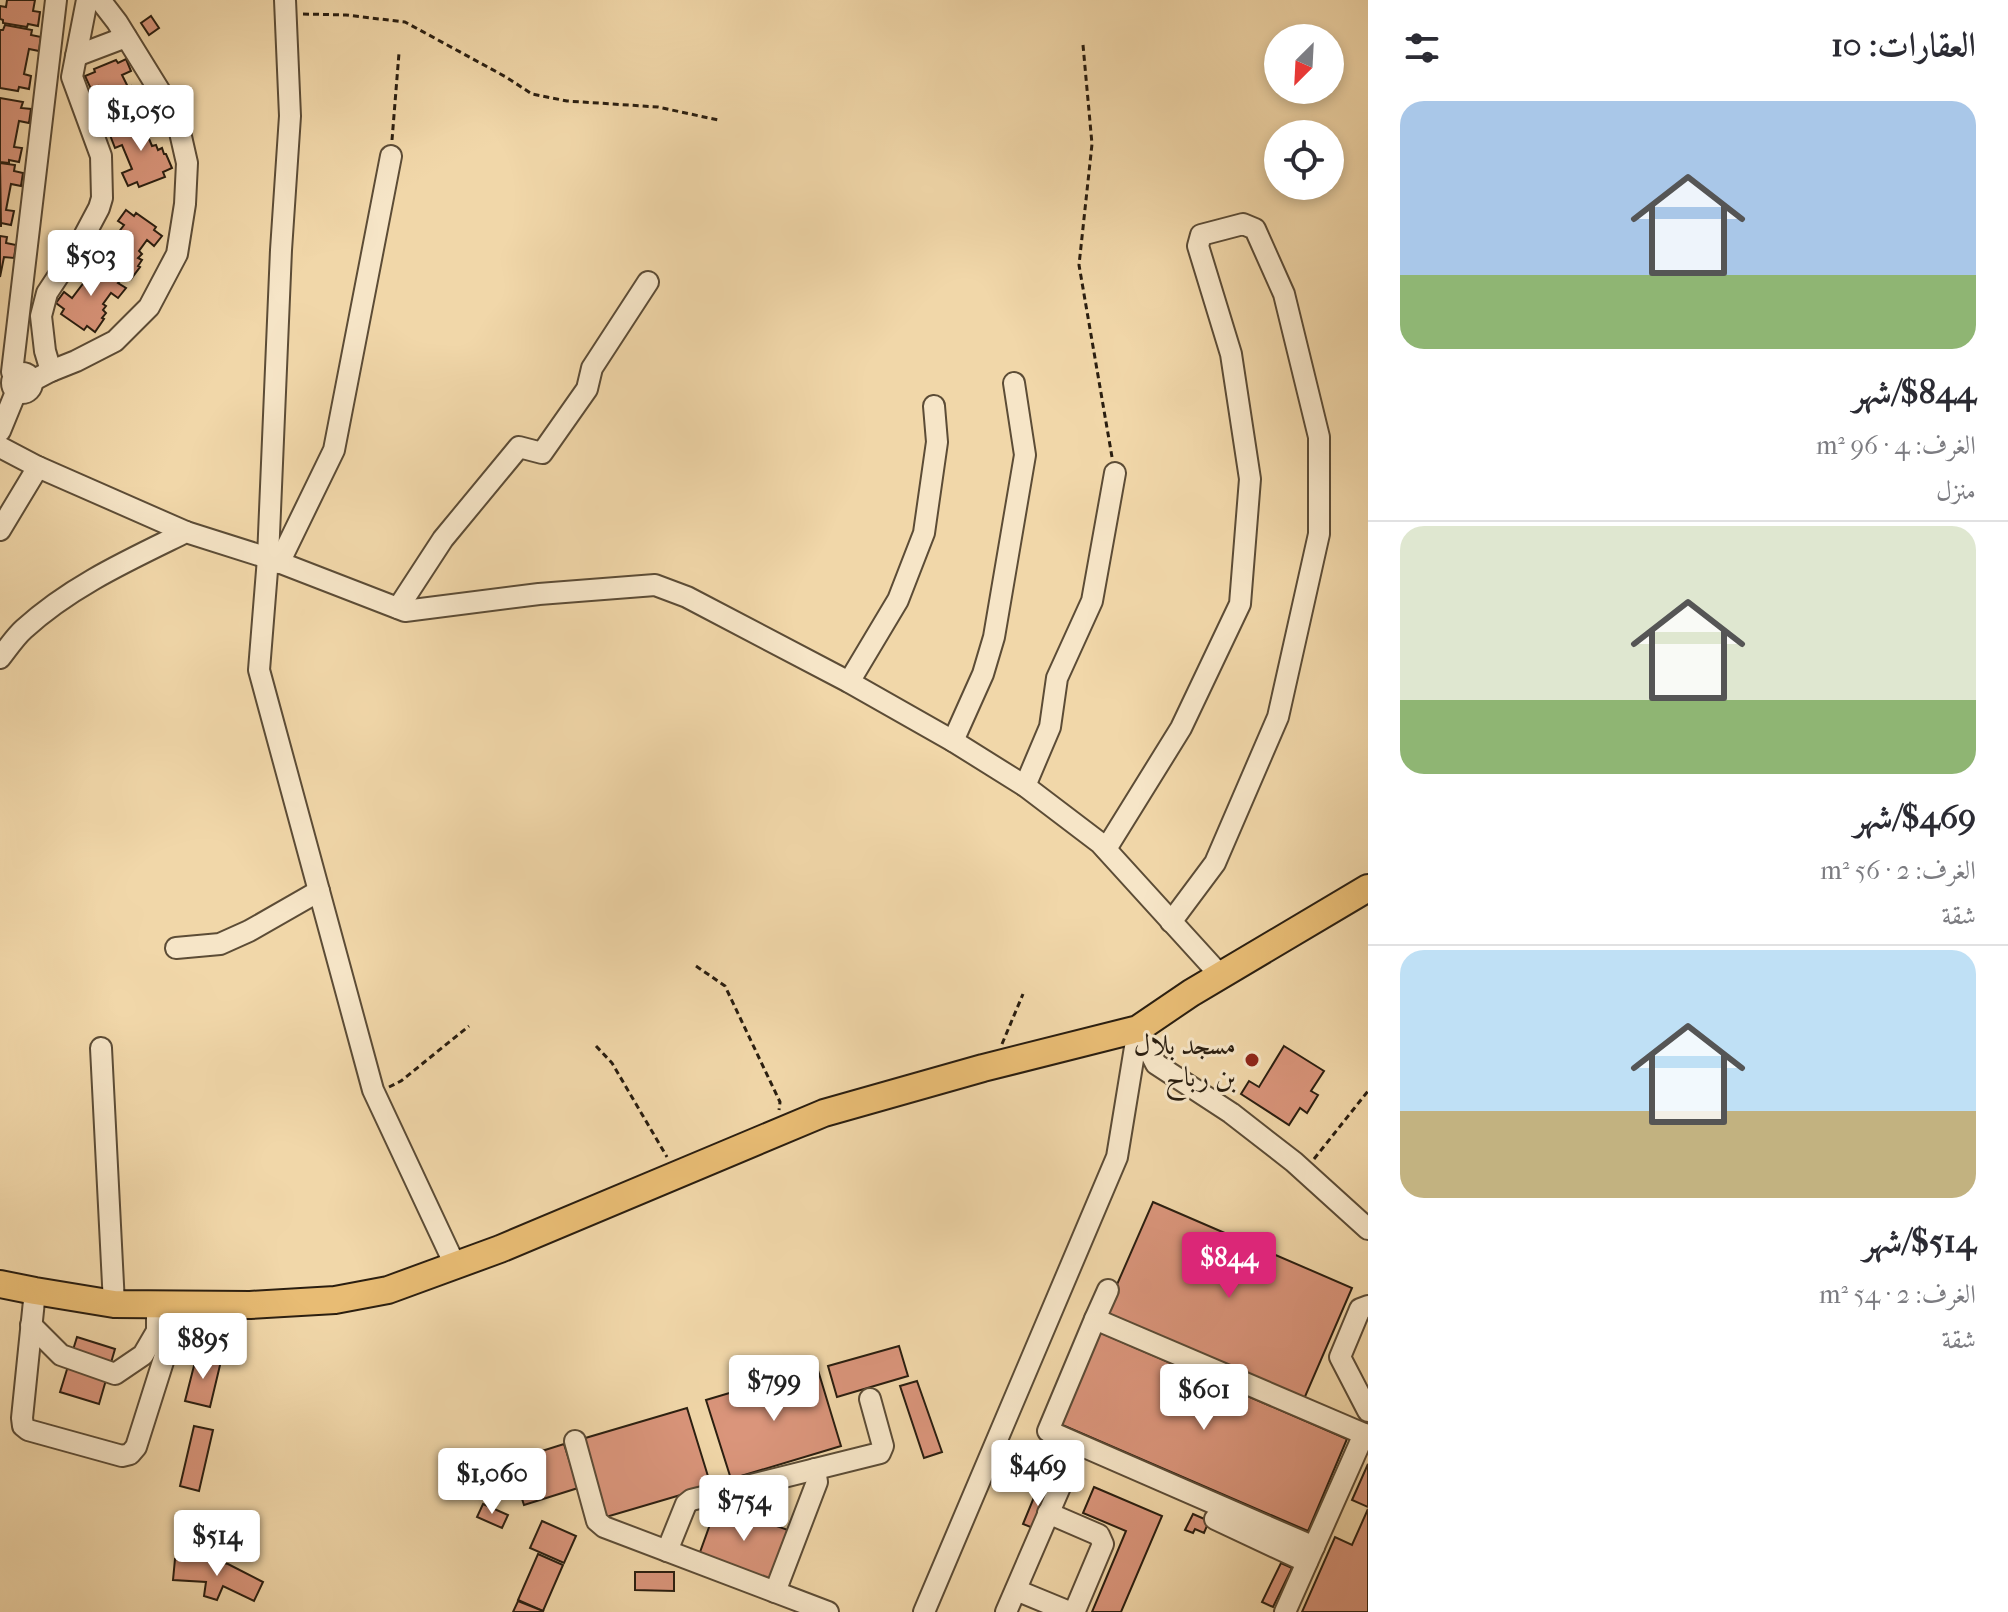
<!DOCTYPE html>
<html lang="ar">
<head>
<meta charset="utf-8">
<style>
  body { margin:0; font-family:"IM FELL French Canon",Amiri,serif; background:#f7f7f7; color:#2b2b33; direction:rtl; height:100vh; display:flex; flex-direction:column; font-size:30px; white-space:nowrap }
  * { box-sizing:border-box; margin:0 }
  p { font-size:26px; color:#7c7c81 }
  .icon { flex:none; width:44px; height:44px; fill:none; stroke:currentColor; stroke-width:2; stroke-linecap:round; stroke-linejoin:round }
  .map { position:relative; flex:1; overflow:hidden; direction:ltr }
  .panel { display:flex; flex-direction:column; background:#fff; width:640px }
  .panel>* { flex:none }
  .needle { width:52px; rotate:204deg }
  .fabs { position:absolute; left:1264px; top:24px; display:grid; gap:16px }
  .fabs a { display:grid; place-items:center; width:80px; height:80px; border-radius:50%; background:#fff; box-shadow:0 4px 12px #0003; font-size:40px }
  .price { position:absolute; translate:-50% -68px; padding:0 18px; border-radius:8px; background:#fff; color:#222; font-size:26px; line-height:52px; filter:drop-shadow(0 2px 4px #0008) }
  .price::after { content:''; position:absolute; left:50%; top:48px; width:24px; height:18px; margin-left:-12px; background:inherit; clip-path:polygon(0 0,100% 0,50% 100%) }
  .price.selected { background:#db2777; color:#fff }
  ul { padding:0; list-style:none }
  li { display:grid; align-content:center; gap:16px; height:424px; padding:0 32px }
  li+li { border-top:2px solid #e1e1e2 }
  li span { display:grid; place-items:center; height:248px; border-radius:24px; color:#555 }
  li>.icon { margin-inline-start:auto }
  span .icon { width:144px; height:144px; fill:#fffc; stroke-width:1 }
  li b { font-size:34px }
  h2 { display:flex; justify-content:space-between; align-items:center; height:96px; padding:0 32px; font-size:34px }
  main { display:flex; flex:1; min-height:0 }
  .map>svg:first-child { display:block }
  .building { fill:#da957b; stroke:#2a1e10; stroke-width:2 }
  .lines { fill:none; stroke-linecap:round; stroke-linejoin:round }
  .minor-casing { stroke:#5c4c36; stroke-width:24 }
  .major-casing { stroke:#2a1e10; stroke-width:30 }
  .path { stroke:#2a1e10; stroke-width:3; stroke-dasharray:6 4; stroke-linecap:butt }
  .minor { stroke:#f6e5c7; stroke-width:20 }
  .major { stroke:#e8bc74; stroke-width:26 }
  .poi-dot { fill:#8f2418; stroke:#f6e5c7; stroke-width:3 }
  .labels { text-anchor:middle; dominant-baseline:central; stroke-width:6; stroke-linejoin:round; paint-order:stroke }
  .poi-label { font-size:28px; fill:#2a1e10; stroke:#f6e5c7; text-anchor:end }
</style>
</head>
<body>
<main>
<section class="panel">
<h2>العقارات: 10<svg class="icon" aria-label="filters" viewBox="0 0 24 24"><path d="M4 7h16M4 17h16"/><circle cx="9" cy="7" r="2"/><circle cx="15" cy="17" r="2"/></svg></h2>
<ul>
<li><span style="background:linear-gradient(#a9c7e8 70%,#8fb573 0)"><svg class="icon" aria-label="home" viewBox="0 0 24 24"><path d="M3 11l9-7 9 7M6 9v11h12V9"/></svg></span><div><b>$844/شهر</b><p>الغرف: 4 · 96 m²</p><p>منزل</p></div></li>
<li><span style="background:linear-gradient(#dfe7d0 70%,#8fb573 0)"><svg class="icon" aria-label="home" viewBox="0 0 24 24"><path d="M3 11l9-7 9 7M6 9v11h12V9"/></svg></span><div><b>$469/شهر</b><p>الغرف: 2 · 56 m²</p><p>شقة</p></div></li>
<li><span style="background:linear-gradient(#bfe0f5 65%,#c2b280 0)"><svg class="icon" aria-label="home" viewBox="0 0 24 24"><path d="M3 11l9-7 9 7M6 9v11h12V9"/></svg></span><div><b>$514/شهر</b><p>الغرف: 2 · 54 m²</p><p>شقة</p></div></li>
</ul>
</section>
<div class="map">
<svg width="1368" height="1612" viewBox="0 0 1368 1612">
  <rect width="100%" height="100%" fill="#f1d7a9"/>
  <filter id="stains"><feTurbulence type="fractalNoise" baseFrequency=".0025" numOctaves="4"/><feColorMatrix values="0 0 0 0 .2 0 0 0 0 .09 0 0 0 0 .02 0 0 0 .5 -.17"/></filter>
  <radialGradient id="worn" r=".72"><stop offset=".6" stop-color="#630" stop-opacity="0"/><stop offset="1" stop-color="#630" stop-opacity=".3"/></radialGradient>
  <!-- building -->
  <g class="building">
    <polygon points="7,0 35,0 33,11 40,12 38,26 28,24 27,27 3,23 3,20 0,19 0,6 6,7"/>
    <polygon points="151,16 159,28 149,35 141,23"/>
    <polygon points="5,25 32,30 31,35 41,37 39,51 29,49 24,74 31,76 29,89 19,87 18,91 0,88 0,30 3,30"/>
    <polygon points="126,59 131,71 122,75 128,87 131,86 133,91 137,89 140,95 142,94 148,109 138,112 141,118 115,128 112,123 103,127 98,114 107,110 98,86 91,89 85,76 95,72 94,69 116,60 118,63"/>
    <polygon points="0,98 23,102 21,108 31,109 29,123 19,121 14,147 22,148 19,162 9,160 9,163 0,162"/>
    <polygon points="151,118 156,130 147,134 152,146 156,145 158,150 162,148 164,154 166,154 172,168 163,172 165,177 139,187 137,182 128,186 122,173 132,169 122,145 115,148 110,135 119,131 118,128 141,119 142,122"/>
    <polygon points="0,163 15,165 14,171 23,173 21,186 11,184 6,210 14,211 11,225 1,223 1,227"/>
    <polygon points="126,210 134,216 136,213 156,227 154,230 162,236 154,246 147,240 139,251 142,254 138,258 142,260 138,266 140,267 131,279 123,273 119,278 97,261 100,257 92,251 100,240 108,246 124,225 118,221"/>
    <polygon points="0,236 7,237 6,243 16,245 14,258 4,257 0,277"/>
    <polygon points="90,262 98,268 100,265 121,280 118,283 126,288 118,298 111,293 103,304 106,306 103,310 106,313 102,318 104,319 95,332 87,326 84,330 61,314 64,309 56,303 64,292 72,298 88,277 82,273"/>
    <polygon points="1284,1046 1324,1071 1311,1091 1318,1095 1307,1113 1300,1108 1289,1125 1241,1094 1249,1081 1259,1087"/>
    <polygon points="1153,1202 1352,1288 1304,1399 1105,1312"/>
    <polygon points="1099,1332 1347,1439 1308,1531 1060,1424"/>
    <polygon points="77,1337 115,1349 99,1404 60,1392"/>
    <polygon points="899,1346 908,1376 837,1397 828,1366"/>
    <polygon points="197,1354 221,1361 210,1407 185,1401"/>
    <polygon points="817,1367 841,1446 731,1479 706,1400"/>
    <polygon points="917,1381 942,1452 924,1458 900,1386"/>
    <polygon points="687,1408 711,1486 606,1517 582,1439"/>
    <polygon points="194,1426 213,1430 199,1491 180,1486"/>
    <polygon points="564,1444 578,1488 524,1505 510,1461"/>
    <polygon points="1368,1464 1368,1507 1352,1500"/>
    <polygon points="1039,1485 1054,1491 1038,1530 1023,1524"/>
    <polygon points="1094,1487 1162,1516 1121,1612 1092,1612 1126,1531 1083,1513"/>
    <polygon points="483,1504 508,1515 502,1528 477,1517"/>
    <polygon points="717,1505 788,1530 770,1581 699,1555"/>
    <polygon points="1368,1509 1368,1612 1302,1612 1335,1537 1352,1545"/>
    <polygon points="1193,1514 1209,1521 1204,1533 1195,1529 1193,1533 1185,1530"/>
    <polygon points="542,1521 576,1536 564,1563 530,1548"/>
    <polygon points="538,1554 563,1565 543,1611 518,1600"/>
    <polygon points="175,1559 211,1560 228,1564 263,1582 254,1601 223,1586 217,1600 204,1596 206,1582 173,1580"/>
    <polygon points="1281,1563 1292,1568 1273,1607 1262,1602"/>
    <polygon points="635,1572 674,1572 674,1591 635,1590"/>
    <polygon points="518,1601 543,1611 542,1612 513,1612"/>
  </g>
  <g class="lines">
    <defs>
      <g id="minor">
        <polyline points="285,0 290,116 281,250 268,558 259,670 373,1090 455,1265"/>
        <polyline points="76,56 126,37"/>
        <polyline points="51,371 45,351 41,316 47,293 82,240 99,208 102,198 101,156 72,77 87,0"/>
        <circle cx="22" cy="383" r="10"/>
        <polyline points="14,377 12,372 56,0"/>
        <polyline points="32,381 51,371 76,361 115,341 149,307 177,254 185,204 187,163 177,119 117,22 100,0"/>
        <polyline points="0,431 16,392"/>
        <polyline points="0,447 38,467 186,532"/>
        <polyline points="0,530 38,467"/>
        <polyline points="279,563 334,450 391,156"/>
        <polyline points="398,608 443,539 519,447 542,453 587,389 592,368 648,282"/>
        <path d="M0 658C8 648 15 637 24 629 71 586 129 560 186 532L268 558 405 611 539 594 655 585 687 597 849 682 953 741 1025 786 1100 843 1221 976"/>
        <polyline points="849,682 898,600 924,533 937,442 934,406"/>
        <polyline points="953,741 983,674 994,637 1025,455 1014,383"/>
        <polyline points="1025,786 1050,727 1057,678 1092,601 1115,473"/>
        <polyline points="1106,849 1181,728 1240,604 1250,479 1231,354 1198,246 1201,235 1243,224 1255,229 1284,294 1319,437 1319,534 1278,717 1215,863 1171,922"/>
        <polyline points="176,948 220,944 249,931 319,891"/>
        <polyline points="1138,1029 1156,1064 1231,1113 1294,1162 1368,1229"/>
        <polyline points="101,1048 114,1304"/>
        <polyline points="35,1291 22,1418 23,1426 28,1430 122,1456 130,1454 136,1447 167,1349 157,1331 157,1304"/>
        <polyline points="1368,1306 1360,1309 1340,1357 1368,1411"/>
        <polyline points="1095,1319 1108,1290"/>
        <polyline points="31,1325 61,1355 115,1374 143,1355 157,1331"/>
        <polyline points="575,1441 597,1521 604,1527 828,1612"/>
        <polyline points="1215,1519 1307,1562"/>
        <polyline points="1314,1547 1048,1431 1095,1319 1364,1434"/>
        <polyline points="667,1551 686,1504 691,1500 880,1453 883,1446 870,1399"/>
        <polyline points="1016,1590 1067,1611 1071,1611 1076,1608 1103,1544 1099,1535 1048,1513"/>
        <polyline points="775,1592 817,1482 815,1469"/>
        <polyline points="924,1612 1117,1157 1138,1029"/>
        <polyline points="1006,1612 1063,1480"/>
        <polyline points="1285,1612 1364,1434 1368,1436"/>
      </g>
      <polyline id="major" points="0,1284 35,1291 114,1304 250,1305 335,1300 388,1290 500,1249 824,1113 983,1068 1138,1029 1191,993 1368,888"/>
    </defs>
    <!-- minor casing -->
    <use href="#minor" class="minor-casing"/>
    <!-- major casing -->
    <use href="#major" class="major-casing"/>
    <!-- path -->
    <g class="path">
      <polyline points="303,14 346,15 405,22 506,77 532,94 567,101 658,107 718,120"/>
      <polyline points="1083,45 1092,144 1079,265 1112,457"/>
      <polyline points="392,140 399,53"/>
      <polyline points="696,966 725,986 780,1102 779,1110"/>
      <polyline points="1002,1044 1023,994"/>
      <polyline points="596,1046 612,1063 667,1157"/>
      <polyline points="389,1087 401,1081 469,1026"/>
      <polyline points="1314,1159 1368,1091"/>
    </g>
    <!-- minor -->
    <use href="#minor" class="minor"/>
    <!-- major -->
    <use href="#major" class="major"/>
  </g>
  <!-- markers -->
  <circle class="poi-dot" cx="1252" cy="1060" r="8"/>
  <g class="labels">
    <!-- poi labels -->
    <g class="poi-label">
      <text x="1236" y="1044">مسجد بلال<tspan x="1236" dy="32">بن رباح</tspan></text>
    </g>
  </g>
  <rect width="100%" height="100%" filter="url(#stains)"/>
  <rect width="100%" height="100%" fill="url(#worn)"/>
</svg>
<div class="fabs">
<a><svg class="needle" viewBox="-14 -14 28 28"><path d="M0-13l5 13h-10z" fill="#e53935"/><path d="M0 13l5-13h-10z" fill="#7c7c81"/></svg></a>
<a><svg class="icon" aria-label="locate" viewBox="0 0 24 24"><circle cx="12" cy="12" r="6"/><path d="M12 2v4M12 18v4M2 12h4M18 12h4"/></svg></a>
</div>
<b class="price" style="left:141px;top:153px">$1,050</b>
<b class="price" style="left:91px;top:298px">$503</b>
<b class="price selected" style="left:1229px;top:1300px">$844</b>
<b class="price" style="left:203px;top:1381px">$895</b>
<b class="price" style="left:774px;top:1423px">$799</b>
<b class="price" style="left:1204px;top:1432px">$601</b>
<b class="price" style="left:1038px;top:1508px">$469</b>
<b class="price" style="left:492px;top:1516px">$1,060</b>
<b class="price" style="left:744px;top:1543px">$754</b>
<b class="price" style="left:217px;top:1578px">$514</b>
</div>
</main>
</body>
</html>
